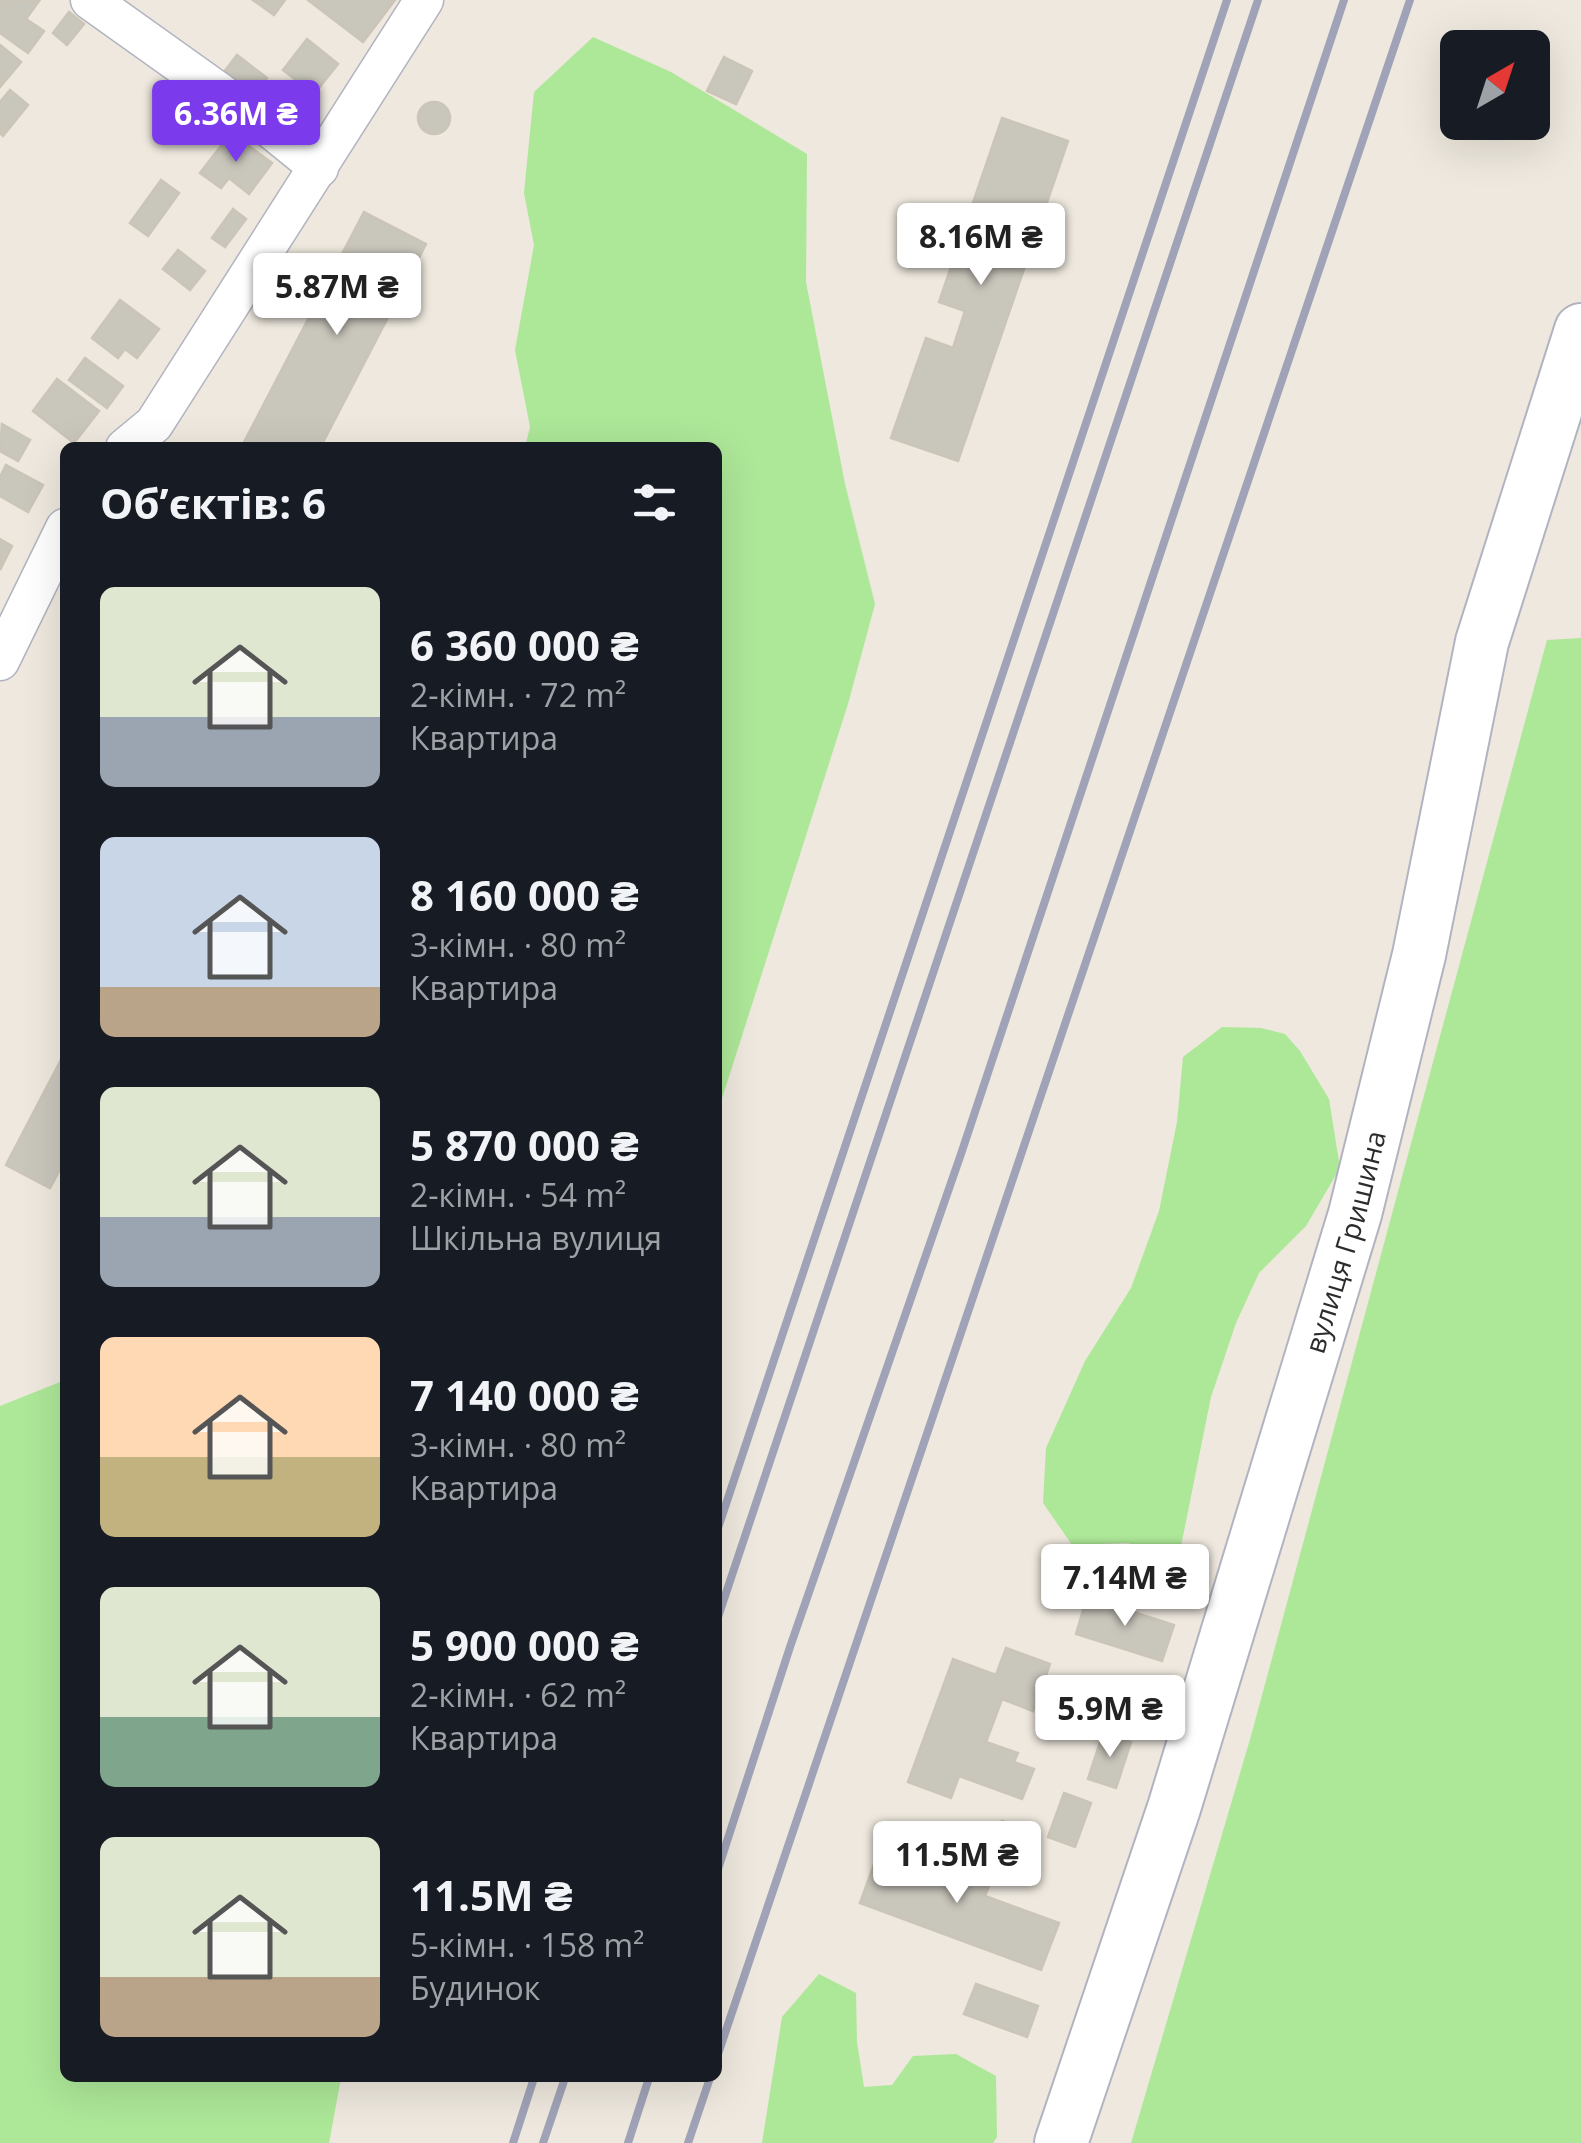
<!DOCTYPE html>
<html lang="uk">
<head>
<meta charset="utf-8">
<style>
  body { margin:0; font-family:"Open Sans",sans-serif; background:#242831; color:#f1f3f6; height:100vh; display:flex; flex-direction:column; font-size:38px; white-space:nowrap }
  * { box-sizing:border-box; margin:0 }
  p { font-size:32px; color:#9ea1a6 }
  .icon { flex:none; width:55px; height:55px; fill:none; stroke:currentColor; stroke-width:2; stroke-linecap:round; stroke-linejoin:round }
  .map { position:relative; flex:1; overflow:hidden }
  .details { position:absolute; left:60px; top:442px; width:662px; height:1640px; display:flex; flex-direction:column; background:#171b24; border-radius:15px; box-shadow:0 10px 40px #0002 }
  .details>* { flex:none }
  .needle { width:65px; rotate:39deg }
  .tools { position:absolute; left:1440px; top:30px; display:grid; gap:20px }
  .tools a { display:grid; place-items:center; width:110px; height:110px; border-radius:15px; background:#171b24; box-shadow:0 10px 40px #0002; font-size:50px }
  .price { position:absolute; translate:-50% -85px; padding:0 22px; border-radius:10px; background:#fff; color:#222; font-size:32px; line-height:65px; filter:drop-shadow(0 2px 5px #0008) }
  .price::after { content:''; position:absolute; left:50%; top:60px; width:30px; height:22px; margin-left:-15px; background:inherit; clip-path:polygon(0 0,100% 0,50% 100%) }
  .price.on { background:#7c3aed; color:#fff }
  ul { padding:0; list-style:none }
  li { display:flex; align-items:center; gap:30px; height:250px; padding:0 40px }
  li span { display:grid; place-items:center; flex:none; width:280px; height:200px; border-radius:15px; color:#555 }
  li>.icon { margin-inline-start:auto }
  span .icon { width:120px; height:120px; fill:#fffc; stroke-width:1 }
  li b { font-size:42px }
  h2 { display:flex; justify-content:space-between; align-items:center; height:120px; padding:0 40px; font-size:42px }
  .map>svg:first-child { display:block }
  .green { fill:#ade798 }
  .building { fill:#c9c6bc; stroke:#cac5b7; stroke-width:2.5 }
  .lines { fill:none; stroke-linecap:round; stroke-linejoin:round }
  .street-casing { stroke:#b2b3c0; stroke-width:41 }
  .secondary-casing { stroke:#b2b3c0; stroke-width:56 }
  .street { stroke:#fff; stroke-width:38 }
  .secondary { stroke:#fff; stroke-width:52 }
  .rail { stroke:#a0a2b7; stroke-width:8 }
  .labels { text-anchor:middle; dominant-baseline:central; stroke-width:8; stroke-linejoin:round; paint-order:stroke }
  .street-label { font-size:28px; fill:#2c2c2c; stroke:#fff }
</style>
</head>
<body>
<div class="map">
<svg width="1581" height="2143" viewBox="0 0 1581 2143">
  <rect width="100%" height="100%" fill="#eee8de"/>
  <!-- green -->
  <g class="green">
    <polygon points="593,37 671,72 807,154 806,282 845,484 875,604 848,704 718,1111 718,448 525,447 530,427 515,350 534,245 524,193 534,92"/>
    <polygon points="1581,638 1581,2143 1131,2143 1251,1736 1547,640"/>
    <polygon points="1222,1027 1261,1028 1285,1034 1300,1051 1329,1099 1340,1168 1306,1226 1259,1273 1236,1323 1211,1397 1179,1556 1154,1581 1129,1543 1072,1545 1043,1503 1046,1448 1085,1361 1131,1288 1159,1211 1177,1122 1183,1057"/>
    <polygon points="65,1380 65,2078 341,2078 329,2143 0,2143 0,1406"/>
    <polygon points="819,1974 856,1993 857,2042 864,2087 892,2085 913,2056 956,2054 996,2076 997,2137 993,2143 762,2143 782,2017"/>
  </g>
  <!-- building -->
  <g class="building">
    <polygon points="0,0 39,1 26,19 44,31 28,53 0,33"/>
    <polygon points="253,0 285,0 274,15"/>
    <polygon points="308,0 395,0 363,42"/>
    <polygon points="69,12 84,24 67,45 53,33"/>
    <polygon points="307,39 338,64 314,94 283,70"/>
    <polygon points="0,45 21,62 0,87"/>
    <polygon points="237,55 267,78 254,95 224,72"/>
    <polygon points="724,57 752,71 736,104 707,91"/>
    <polygon points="10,90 28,105 3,136 0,133 0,102"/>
    <circle cx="434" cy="118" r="16"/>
    <polygon points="1002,118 1068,141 958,461 891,438 926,338 953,348 965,311 939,302"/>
    <polygon points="231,133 272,163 249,194 229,178 221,188 200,173"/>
    <polygon points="161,180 179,193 148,236 130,223"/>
    <polygon points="233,209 246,219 225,247 212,238"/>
    <polygon points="364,212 426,244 320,448 241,448"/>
    <polygon points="178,250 205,271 190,290 163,269"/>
    <polygon points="120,300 159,329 137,358 125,349 118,358 92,338"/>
    <polygon points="85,358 123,386 107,408 69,380"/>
    <polygon points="57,379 99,411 74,443 33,411"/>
    <polygon points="2,424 30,440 18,461 0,451"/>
    <polygon points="6,465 43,485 28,512 0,496 0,477"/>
    <polygon points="0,539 12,546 0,570"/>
    <polygon points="64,1054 65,1160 50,1188 6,1165"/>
    <polygon points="1087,1597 1174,1625 1162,1661 1076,1634"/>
    <polygon points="1006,1648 1050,1664 1033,1711 1002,1699 986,1742 1018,1753 1014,1762 1034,1769 1022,1799 959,1776 951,1798 908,1782 953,1659 996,1675"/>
    <polygon points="1109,1677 1155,1691 1145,1724 1099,1709"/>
    <polygon points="1103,1733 1131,1742 1116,1788 1088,1779"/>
    <polygon points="1064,1793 1091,1803 1075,1847 1048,1837"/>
    <polygon points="1002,1821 1024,1829 1009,1870 986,1862"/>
    <polygon points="891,1846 911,1854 914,1846 930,1852 922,1873 932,1876 940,1855 993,1875 985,1896 1059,1923 1041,1970 860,1903 877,1856 886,1859"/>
    <polygon points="976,1984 1038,2006 1027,2037 964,2014"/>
  </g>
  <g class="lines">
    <defs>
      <g id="street">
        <polyline points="90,0 271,129 319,168"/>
        <polyline points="125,448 154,424 424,0"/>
        <polyline points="0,661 65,528"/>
      </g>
      <g id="secondary">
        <path id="s1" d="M1061 2143 1174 1808 1355 1214 1419 955 1482 642 1581 330"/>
      </g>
    </defs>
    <!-- street casing -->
    <use href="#street" class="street-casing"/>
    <!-- secondary casing -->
    <use href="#secondary" class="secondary-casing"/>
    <!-- street -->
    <use href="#street" class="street"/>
    <!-- secondary -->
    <use href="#secondary" class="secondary"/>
    <!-- rail -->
    <g class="rail">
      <polyline points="718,1528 1227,0"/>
      <polyline points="718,1617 1258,0"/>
      <polyline points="718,1869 790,1647 961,1154 1344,0"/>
      <polyline points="718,2054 1410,0"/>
      <polyline points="513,2143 534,2078"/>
      <polyline points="543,2143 565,2078"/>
      <polyline points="628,2143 649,2078"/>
      <polyline points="688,2143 710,2078"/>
    </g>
  </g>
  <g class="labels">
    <!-- street labels -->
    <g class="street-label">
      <text stroke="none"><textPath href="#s1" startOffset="945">вулиця Гришина</textPath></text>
    </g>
  </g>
</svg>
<div class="tools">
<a><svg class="needle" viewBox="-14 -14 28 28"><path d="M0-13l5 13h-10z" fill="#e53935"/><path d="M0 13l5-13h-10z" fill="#9ea1a6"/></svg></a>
</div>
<b class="price on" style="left:236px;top:165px">6.36M ₴</b>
<b class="price" style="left:981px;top:288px">8.16M ₴</b>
<b class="price" style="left:337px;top:338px">5.87M ₴</b>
<b class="price" style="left:1125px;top:1629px">7.14M ₴</b>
<b class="price" style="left:1110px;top:1760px">5.9M ₴</b>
<b class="price" style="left:957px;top:1906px">11.5M ₴</b>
<section class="details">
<h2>Об’єктів: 6<svg class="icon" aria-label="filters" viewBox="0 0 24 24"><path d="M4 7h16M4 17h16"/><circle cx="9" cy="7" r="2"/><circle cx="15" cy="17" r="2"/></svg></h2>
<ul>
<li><span style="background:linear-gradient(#dfe7d0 65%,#9aa5b1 0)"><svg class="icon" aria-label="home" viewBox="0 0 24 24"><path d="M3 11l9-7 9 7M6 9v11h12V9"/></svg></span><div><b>6 360 000 ₴</b><p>2-кімн. · 72 m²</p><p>Квартира</p></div></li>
<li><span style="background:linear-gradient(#c9d6e8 75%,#b9a48a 0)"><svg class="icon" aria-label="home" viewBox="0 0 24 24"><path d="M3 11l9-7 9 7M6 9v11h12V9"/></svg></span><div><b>8 160 000 ₴</b><p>3-кімн. · 80 m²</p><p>Квартира</p></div></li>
<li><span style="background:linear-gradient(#dfe7d0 65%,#9aa5b1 0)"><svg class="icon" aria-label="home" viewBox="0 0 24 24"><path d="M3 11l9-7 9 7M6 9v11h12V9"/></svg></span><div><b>5 870 000 ₴</b><p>2-кімн. · 54 m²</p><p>Шкільна вулиця</p></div></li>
<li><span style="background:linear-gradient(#ffd9b3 60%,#c2b280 0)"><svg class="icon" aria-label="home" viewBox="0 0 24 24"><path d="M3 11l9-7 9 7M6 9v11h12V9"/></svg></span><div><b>7 140 000 ₴</b><p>3-кімн. · 80 m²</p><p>Квартира</p></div></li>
<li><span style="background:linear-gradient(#dfe7d0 65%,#7fa58c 0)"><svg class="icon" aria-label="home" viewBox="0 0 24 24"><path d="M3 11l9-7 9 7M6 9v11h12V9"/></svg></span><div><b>5 900 000 ₴</b><p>2-кімн. · 62 m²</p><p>Квартира</p></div></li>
<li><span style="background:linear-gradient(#dfe7d0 70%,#b9a48a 0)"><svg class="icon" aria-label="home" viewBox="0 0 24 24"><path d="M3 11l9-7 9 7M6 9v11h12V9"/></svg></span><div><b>11.5M ₴</b><p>5-кімн. · 158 m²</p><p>Будинок</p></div></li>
</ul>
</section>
</div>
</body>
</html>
